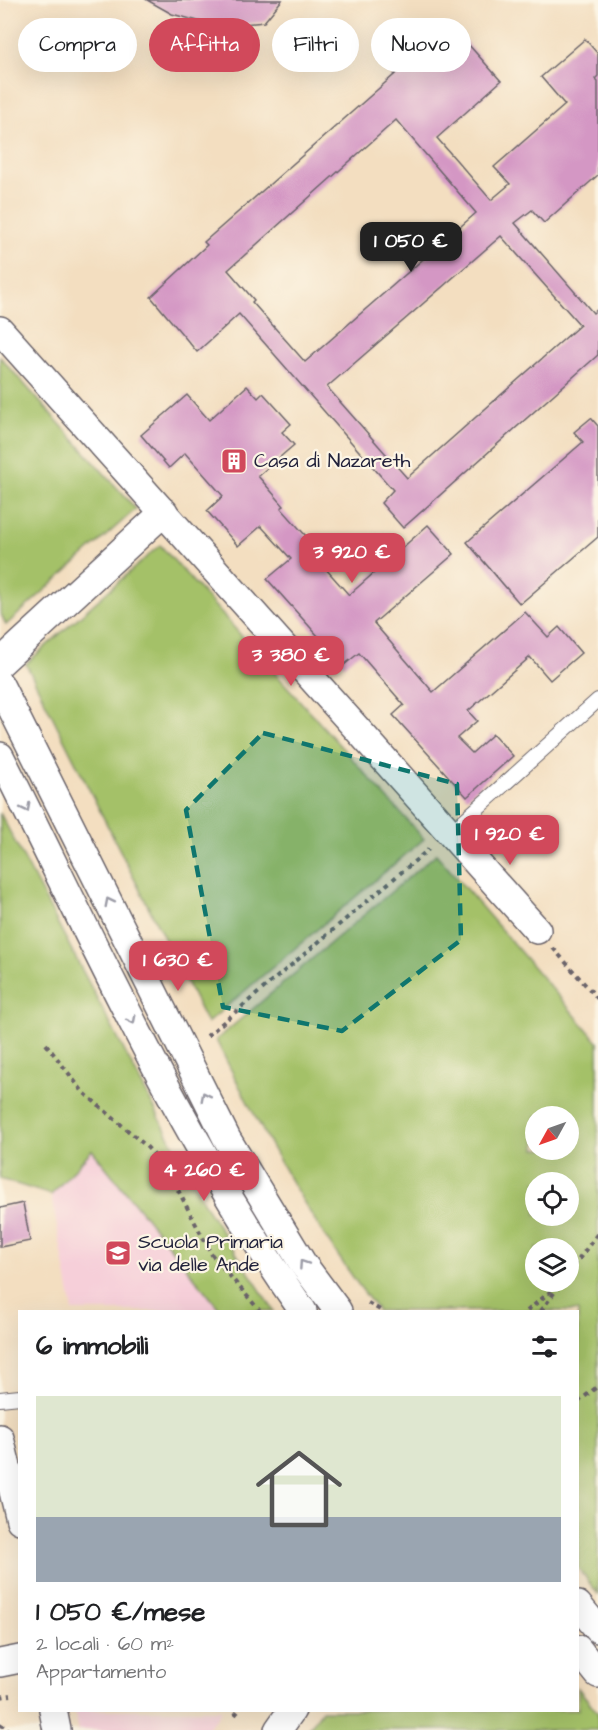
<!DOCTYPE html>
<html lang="it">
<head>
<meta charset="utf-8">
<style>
  body { margin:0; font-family:"Architects Daughter",sans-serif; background:#f2f2f2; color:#202124; height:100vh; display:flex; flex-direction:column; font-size:22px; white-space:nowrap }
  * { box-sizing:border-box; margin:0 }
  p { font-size:20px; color:#757577 }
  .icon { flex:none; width:33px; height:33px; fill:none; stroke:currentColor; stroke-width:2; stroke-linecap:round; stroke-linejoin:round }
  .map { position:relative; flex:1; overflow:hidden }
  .sheet { position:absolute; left:18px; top:1310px; width:561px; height:402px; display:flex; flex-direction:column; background:#fff; border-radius:0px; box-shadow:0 6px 24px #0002 }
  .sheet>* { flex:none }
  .banner { position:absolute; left:18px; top:18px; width:562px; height:54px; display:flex; gap:12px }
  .needle { width:39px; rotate:230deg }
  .fabs { position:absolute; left:525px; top:1106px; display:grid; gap:12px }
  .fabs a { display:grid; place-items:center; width:54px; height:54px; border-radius:50%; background:#fff; box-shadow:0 6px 24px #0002; font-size:30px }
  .price { position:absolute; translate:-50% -51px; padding:0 14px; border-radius:12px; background:#d1495b; color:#fff; font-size:20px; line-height:39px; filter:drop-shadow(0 2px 3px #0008) }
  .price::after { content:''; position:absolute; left:50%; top:36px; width:18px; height:14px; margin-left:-9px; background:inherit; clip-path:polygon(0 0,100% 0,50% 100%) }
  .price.on { background:#222; color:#fff }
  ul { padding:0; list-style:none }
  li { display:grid; align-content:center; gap:12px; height:318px; padding:0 18px }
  li span { display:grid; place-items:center; height:186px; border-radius:0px; color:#555 }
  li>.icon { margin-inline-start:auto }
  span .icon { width:108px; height:108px; fill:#fffc; stroke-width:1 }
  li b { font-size:26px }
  h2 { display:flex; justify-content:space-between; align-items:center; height:72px; padding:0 18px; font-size:26px }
  .chip { padding:0 21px; border-radius:27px; background:#fff; box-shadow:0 6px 24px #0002; font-size:21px; line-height:54px }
  .chip.on { background:#d1495b; color:#fff }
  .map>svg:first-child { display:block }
  .built { fill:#f6cfd9 }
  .green { fill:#a4c168; stroke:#637252; stroke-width:1.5; fill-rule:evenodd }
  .building { fill:#d497c4; fill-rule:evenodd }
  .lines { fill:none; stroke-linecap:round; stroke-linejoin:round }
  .service-casing { stroke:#6b646a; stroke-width:16 }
  .minor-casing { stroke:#6b646a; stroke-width:30 }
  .path { stroke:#6b646a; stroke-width:4; stroke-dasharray:4.5 4.5; stroke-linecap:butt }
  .service { stroke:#fff; stroke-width:14 }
  .minor { stroke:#fff; stroke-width:27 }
  .oneway { stroke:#9c9ca7 }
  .marked { fill:#0f766e; fill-opacity:0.2; stroke:#0f766e; stroke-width:4.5; stroke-dasharray:12 8; stroke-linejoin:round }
  .labels { text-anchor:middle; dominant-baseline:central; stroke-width:4.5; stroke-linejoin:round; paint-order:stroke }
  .poi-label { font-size:20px; fill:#22223b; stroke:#fcf5e5; text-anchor:start }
</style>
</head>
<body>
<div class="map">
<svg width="598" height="1730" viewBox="0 0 598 1730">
  <rect width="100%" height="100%" fill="#fcf5e5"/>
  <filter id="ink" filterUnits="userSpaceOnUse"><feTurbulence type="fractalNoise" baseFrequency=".0167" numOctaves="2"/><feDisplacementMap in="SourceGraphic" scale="12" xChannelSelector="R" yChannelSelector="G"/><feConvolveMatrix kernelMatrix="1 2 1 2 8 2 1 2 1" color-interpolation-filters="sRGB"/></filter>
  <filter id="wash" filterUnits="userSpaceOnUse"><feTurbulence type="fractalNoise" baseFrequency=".008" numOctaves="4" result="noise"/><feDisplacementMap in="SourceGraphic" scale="24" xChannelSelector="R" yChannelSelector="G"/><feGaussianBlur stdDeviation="1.35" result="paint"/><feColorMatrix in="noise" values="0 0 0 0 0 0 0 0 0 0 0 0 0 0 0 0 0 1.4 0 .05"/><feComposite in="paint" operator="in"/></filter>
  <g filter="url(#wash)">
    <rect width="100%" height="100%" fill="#f3dec0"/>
    <!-- built -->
    <g class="built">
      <polygon points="92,1150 221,1311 73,1311 51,1195"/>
      <polygon points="74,1710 222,1710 206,1730 79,1730"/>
    </g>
    <!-- green -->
    <g class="green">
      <polygon points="0,357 136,509 6,625 0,612"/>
      <polygon points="160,545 424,839 207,1023 26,664"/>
      <polygon points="0,813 206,1207 274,1311 221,1311 92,1150 51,1195 0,1179"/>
      <path d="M436 854 598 1042V1594L578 1568V1311H378C313 1227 263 1135 216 1040ZM536 1116H568V1149H536ZM536 1182H568V1215H536ZM536 1248H568V1281H536Z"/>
      <polygon points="578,1688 598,1713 598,1730 308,1730 322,1710 578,1710"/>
    </g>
    <g id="blocks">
      <!-- building -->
      <g class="building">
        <polygon points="147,0 282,0 264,22 233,25 202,22 172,14"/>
        <path d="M451 25 501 81 437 138 491 200 510 184 494 167 565 105 541 77 585 39 598 54V76L595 79 598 82V175L544 223 532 210 515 223 593 313 598 309V355L403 528 381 503 393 490 239 314 197 352 151 297 207 245 204 242ZM396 120 476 213 305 362 252 302 254 300 228 270ZM501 236 580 325 407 478 327 387Z"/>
        <polygon points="247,386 258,398 263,393 291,424 282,432 294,445 258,476 284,506 281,508 314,545 309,550 349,595 428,525 454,554 374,623 433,692 525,612 548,637 559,627 581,653 550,680 530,657 468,711 477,721 457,738 472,753 493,734 513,756 467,797 393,715 404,705 359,653 344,665 267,579 291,559 261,526 238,546 207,511 223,496 185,453 169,468 141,435 187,395 209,420"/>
        <polygon points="591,418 598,426 598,537 520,604 467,542 583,442 574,432"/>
        <polygon points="23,1203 30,1241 0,1247 0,1208"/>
      </g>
    </g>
  </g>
  <g filter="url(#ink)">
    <use href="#blocks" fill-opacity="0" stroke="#6b646a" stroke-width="1.5"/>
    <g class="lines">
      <defs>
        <g id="service">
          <polyline points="450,833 598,700"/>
          <polyline points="0,1399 20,1397"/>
        </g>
        <g id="minor">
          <polyline points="0,330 537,930"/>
          <polyline points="0,663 164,512"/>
          <polyline points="0,685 227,1139 303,1264 338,1311"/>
          <path d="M0 756C95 944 181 1139 303 1311"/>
          <polyline points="0,1438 20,1520"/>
          <polyline points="578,1605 598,1629"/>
          <polyline points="578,1649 598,1674"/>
          <polyline points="0,1663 20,1659"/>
          <polyline points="53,1710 57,1730"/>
          <polyline points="278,1730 292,1710"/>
        </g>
      </defs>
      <!-- service casing -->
      <use href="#service" class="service-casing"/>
      <!-- minor casing -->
      <use href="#minor" class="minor-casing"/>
      <!-- path -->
      <g class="path">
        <polyline points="553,948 598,999"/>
        <polyline points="207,1036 429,849"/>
        <polyline points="46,1044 83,1092 146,1146 168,1171 212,1255 260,1311"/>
        <polyline points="568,1274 598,1233"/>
        <polyline points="368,1303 382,1311"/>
        <polyline points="527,1311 563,1281"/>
        <polyline points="541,1311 559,1286"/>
        <polyline points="578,1402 598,1386"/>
        <polyline points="0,1697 11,1695"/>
        <polyline points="235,1715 239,1710"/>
        <polyline points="0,1724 8,1730"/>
      </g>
      <!-- service -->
      <use href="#service" class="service"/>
      <!-- minor -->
      <use href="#minor" class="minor"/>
    </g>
    <!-- one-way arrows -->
    <defs><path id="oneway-chevron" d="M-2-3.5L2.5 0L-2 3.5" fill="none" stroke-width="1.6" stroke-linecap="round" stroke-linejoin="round" transform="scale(1.5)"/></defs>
    <g class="oneway">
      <use href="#oneway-chevron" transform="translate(26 808) rotate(63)"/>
      <use href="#oneway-chevron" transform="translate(109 902) rotate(-117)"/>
      <use href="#oneway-chevron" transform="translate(132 1020) rotate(63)"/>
      <use href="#oneway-chevron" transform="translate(205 1096) rotate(-117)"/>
      <use href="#oneway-chevron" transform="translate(303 1264) rotate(-124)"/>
    </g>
  </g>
  <!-- marked area -->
  <path class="marked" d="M263 733 457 784 461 940 342 1031 223 1007 186 810Z"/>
  <!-- icons -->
  <defs>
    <symbol id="building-square" viewBox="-11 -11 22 22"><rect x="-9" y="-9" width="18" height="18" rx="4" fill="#d1495b" stroke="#fcf5e5"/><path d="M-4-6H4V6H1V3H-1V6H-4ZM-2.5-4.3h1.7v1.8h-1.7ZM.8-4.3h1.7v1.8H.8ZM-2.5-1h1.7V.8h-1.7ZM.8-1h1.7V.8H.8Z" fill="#fff"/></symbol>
    <symbol id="school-square" viewBox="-11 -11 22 22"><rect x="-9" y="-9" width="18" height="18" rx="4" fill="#d1495b" stroke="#fcf5e5"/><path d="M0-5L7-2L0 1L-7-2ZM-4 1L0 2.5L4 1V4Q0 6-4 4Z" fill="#fff"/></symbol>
  </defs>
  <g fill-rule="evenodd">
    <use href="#building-square" x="219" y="446" width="30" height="30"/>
    <use href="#school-square" x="103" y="1238" width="30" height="30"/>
  </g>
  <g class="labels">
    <!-- poi labels -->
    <g class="poi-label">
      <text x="254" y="461">Casa di Nazareth</text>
      <text x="138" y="1242">Scuola Primaria<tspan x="138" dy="23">via delle Ande</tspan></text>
    </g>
  </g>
</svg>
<div class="fabs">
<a><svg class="needle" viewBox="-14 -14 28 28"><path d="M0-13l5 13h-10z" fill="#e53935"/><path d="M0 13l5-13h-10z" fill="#757577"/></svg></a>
<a><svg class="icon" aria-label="locate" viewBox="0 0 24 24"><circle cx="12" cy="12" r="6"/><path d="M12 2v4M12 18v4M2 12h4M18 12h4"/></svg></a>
<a><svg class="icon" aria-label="layers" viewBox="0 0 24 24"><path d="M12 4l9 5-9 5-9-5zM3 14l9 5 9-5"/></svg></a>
</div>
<b class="price on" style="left:411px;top:273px">1 050 €</b>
<b class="price" style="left:352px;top:584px">3 920 €</b>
<b class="price" style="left:291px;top:687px">3 380 €</b>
<b class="price" style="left:510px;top:866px">1 920 €</b>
<b class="price" style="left:178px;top:992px">1 630 €</b>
<b class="price" style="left:204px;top:1202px">4 260 €</b>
<div class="banner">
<a class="chip">Compra</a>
<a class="chip on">Affitta</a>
<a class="chip">Filtri</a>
<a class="chip">Nuovo</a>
</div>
<section class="sheet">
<h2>6 immobili<svg class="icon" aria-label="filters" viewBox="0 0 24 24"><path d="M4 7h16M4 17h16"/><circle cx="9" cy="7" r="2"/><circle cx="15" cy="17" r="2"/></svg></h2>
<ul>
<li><span style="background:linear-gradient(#dfe7d0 65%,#9aa5b1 0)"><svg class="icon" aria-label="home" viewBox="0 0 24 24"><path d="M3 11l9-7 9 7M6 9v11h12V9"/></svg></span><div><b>1 050 €/mese</b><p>2 locali · 60 m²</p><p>Appartamento</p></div></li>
</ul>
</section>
</div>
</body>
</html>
